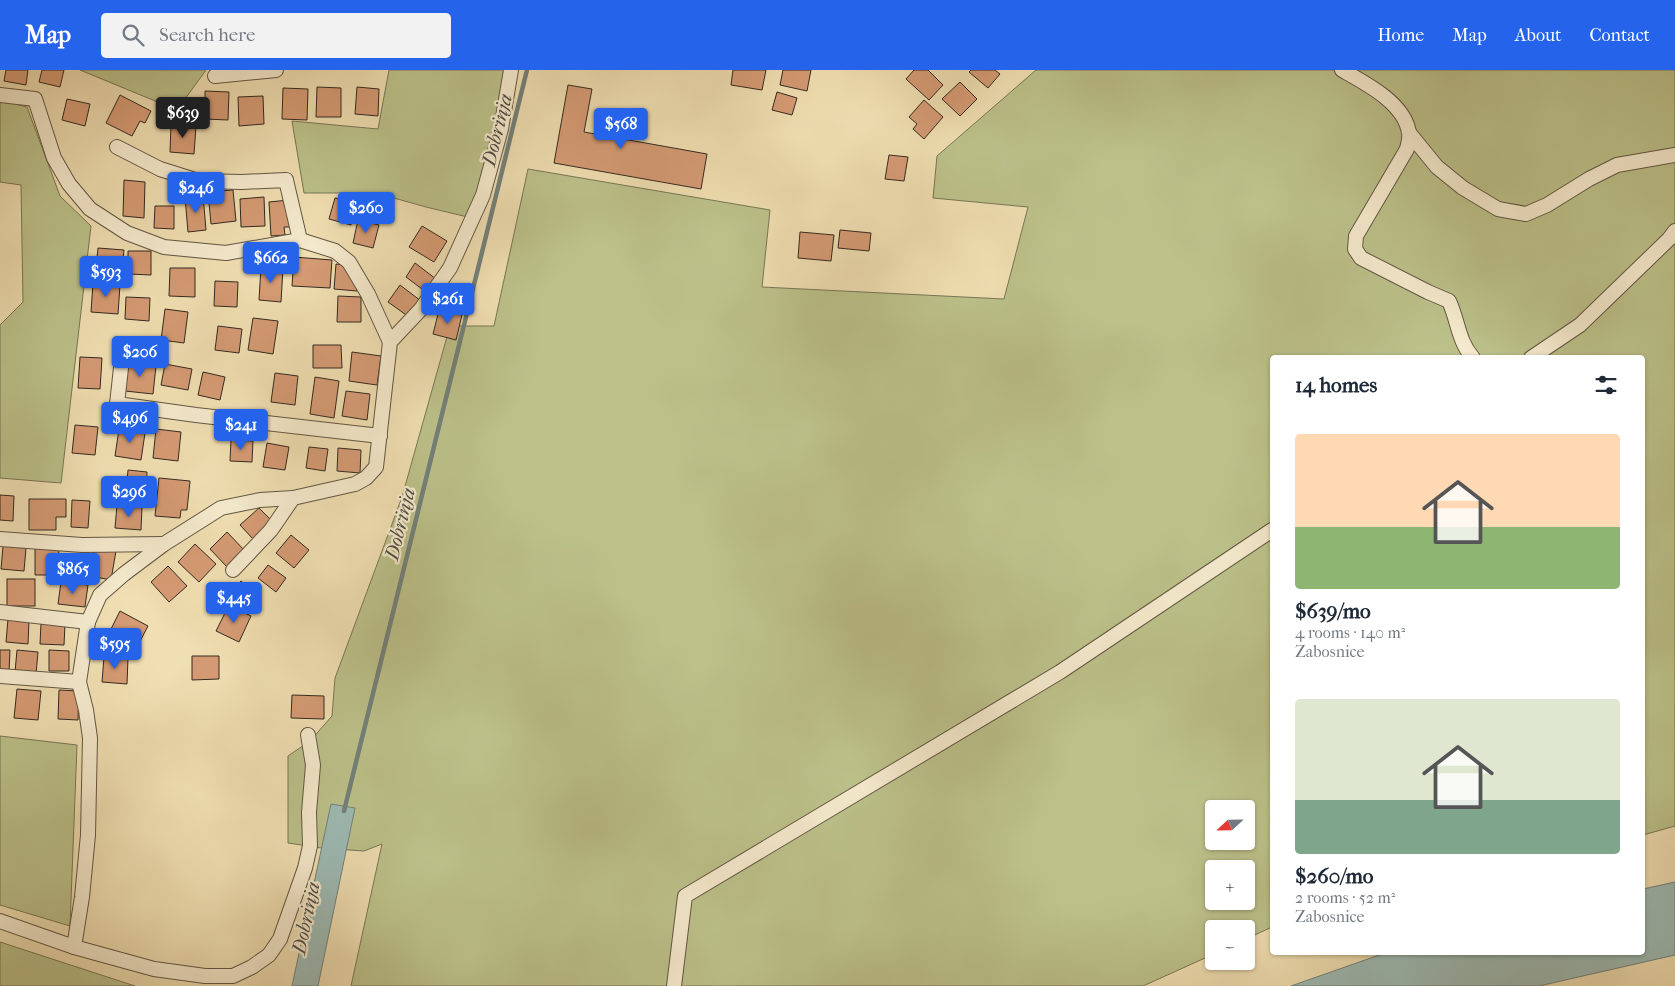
<!DOCTYPE html>
<html lang="en">
<head>
<meta charset="utf-8">
<style>
  body { margin:0; font-family:"IM FELL French Canon",serif; background:#f2f2f3; color:#1f2937; height:100vh; display:flex; flex-direction:column; font-size:19px; white-space:nowrap }
  * { box-sizing:border-box; margin:0 }
  p { font-size:16px; color:#747a83 }
  .icon { flex:none; width:28px; height:28px; fill:none; stroke:currentColor; stroke-width:2; stroke-linecap:round; stroke-linejoin:round }
  .map { position:relative; flex:1; overflow:hidden }
  .sheet { position:absolute; left:1270px; top:285px; width:375px; height:600px; display:flex; flex-direction:column; background:#fff; border-radius:5px; box-shadow:0 1px 4px #0004 }
  .sheet>* { flex:none }
  .needle { width:32px; rotate:248deg }
  .controls { position:absolute; left:1205px; top:730px; display:grid; gap:10px }
  .controls a { display:grid; place-items:center; width:50px; height:50px; border-radius:5px; background:#fff; box-shadow:0 1px 4px #0004; font-size:25px }
  .price { position:absolute; translate:-50% -42px; padding:0 11px; border-radius:5px; background:#2563eb; color:#fff; font-size:16px; line-height:32px; filter:drop-shadow(0 1px 2px #0008) }
  .price::after { content:''; position:absolute; left:50%; top:30px; width:15px; height:11px; margin-left:-8px; background:inherit; clip-path:polygon(0 0,100% 0,50% 100%) }
  .price.current { background:#222; color:#fff }
  ul { padding:0; list-style:none }
  li { display:grid; align-content:center; gap:10px; height:265px; padding:0 25px }
  li span { display:grid; place-items:center; height:155px; border-radius:5px; color:#555 }
  li>.icon { margin-inline-start:auto }
  span .icon { width:90px; height:90px; fill:#fffc; stroke-width:1 }
  li b { font-size:21px }
  h2 { display:flex; justify-content:space-between; align-items:center; height:60px; padding:0 25px; font-size:21px }
  header { display:flex; align-items:center; gap:30px; box-sizing:border-box; height:70px; padding:0 25px; background:#2563eb; color:#fff }
  header strong { font-size:24px }
  nav { display:flex; gap:28px; margin-inline-start:auto; font-size:18px }
  .search { width:350px; height:45px; background:#f2f2f3; display:flex; align-items:center; gap:12px; box-sizing:border-box; padding:0 18px; border-radius:5px; color:#747a83; font-size:19px }
  .map>svg:first-child { display:block }
  .green { fill:#bcc18a; stroke:#787656; fill-rule:evenodd }
  .water { fill:#9dbbb5; stroke:#73817a }
  .lines { fill:none; stroke-linecap:round; stroke-linejoin:round }
  .stream { stroke:#73817a; stroke-width:4.5 }
  .building { fill:#d59b74; stroke:#332a21 }
  .minor-casing { stroke:#625745; stroke-width:16 }
  .minor { stroke:#f5eacd; stroke-width:14 }
  .labels { text-anchor:middle; dominant-baseline:central; stroke-width:4.5; stroke-linejoin:round; paint-order:stroke }
  .water-label { font-size:20px; font-style:italic; fill:#4e4e46; stroke:#f5eacd }
</style>
</head>
<body>
<header>
<strong>Map</strong>
<div class="search"><svg class="icon" aria-label="search" viewBox="0 0 24 24"><circle cx="10" cy="10" r="6"/><path d="M15 15l6 6"/></svg>Search here</div>
<nav><a>Home</a><a>Map</a><a>About</a><a>Contact</a></nav>
</header>
<div class="map">
<svg width="1675" height="916" viewBox="0 0 1675 916">
  <rect width="100%" height="100%" fill="#f0dfb2"/>
  <filter id="stains"><feTurbulence type="fractalNoise" baseFrequency=".004" numOctaves="4"/><feColorMatrix values="0 0 0 0 .2 0 0 0 0 .09 0 0 0 0 .02 0 0 0 .5 -.17"/></filter>
  <radialGradient id="worn" r=".72"><stop offset=".6" stop-color="#630" stop-opacity="0"/><stop offset="1" stop-color="#630" stop-opacity=".3"/></radialGradient>
  <!-- green -->
  <g class="green">
    <polygon points="80,0 206,0 177,40"/>
    <polygon points="389,0 509,0 480,150 426,137 376,123 304,123 292,51 378,59"/>
    <path d="M1036 0H1675V756L1643 765 1642 288H1272V857L1246 869V859H1214V884L1143 916H351L382 774 364 781 321 778 288 773V686L310 671 332 646 335 608 402 427 450 256H494L528 99 770 140 762 217 1004 229 1028 137 933 128 937 86ZM1214 739H1246V771H1214ZM1214 799H1246V831H1214Z"/>
    <polygon points="0,30 27,37 60,126 91,156 61,413 0,408 0,255 23,232 21,115 0,112"/>
    <polygon points="0,666 77,675 70,856 0,835"/>
    <polygon points="0,872 135,916 0,916"/>
  </g>
  <!-- water -->
  <g class="water">
    <polygon points="331,734 355,738 318,916 292,916"/>
    <polygon points="1675,812 1675,885 1539,916 1291,916 1385,883 1642,882 1643,819"/>
  </g>
  <g class="lines">
    <!-- stream -->
    <polyline class="stream" points="344,741 527,0"/>
  </g>
  <!-- building -->
  <g class="building">
    <polygon points="6,0 28,0 26,15 4,11"/>
    <polygon points="42,0 64,0 60,17 39,12"/>
    <polygon points="733,0 766,0 762,20 731,15"/>
    <polygon points="783,0 811,0 807,21 780,15"/>
    <polygon points="914,0 928,0 943,15 929,30 906,9"/>
    <polygon points="971,0 995,0 1000,4 988,18 969,2"/>
    <polygon points="960,12 977,29 960,46 942,29"/>
    <polygon points="568,15 592,19 584,62 707,84 701,119 554,93"/>
    <polygon points="317,17 341,18 341,47 316,47"/>
    <polygon points="357,17 379,19 378,46 355,44"/>
    <polygon points="283,18 308,19 307,50 282,49"/>
    <polygon points="205,21 229,22 228,50 205,49"/>
    <polygon points="777,22 797,28 792,45 772,40"/>
    <polygon points="120,25 151,41 145,53 140,51 132,66 106,53"/>
    <polygon points="263,26 264,54 239,56 238,27"/>
    <polygon points="67,29 90,34 85,56 62,50"/>
    <polygon points="924,30 943,47 924,69 913,59 917,54 909,47"/>
    <polygon points="171,55 196,56 194,84 170,82"/>
    <polygon points="889,85 908,87 904,111 885,109"/>
    <polygon points="124,110 145,112 144,148 123,146"/>
    <polygon points="233,120 236,151 211,154 208,122"/>
    <polygon points="203,125 206,160 188,162 185,127"/>
    <polygon points="264,127 265,156 241,157 240,129"/>
    <polygon points="335,128 357,133 351,155 329,149"/>
    <polygon points="289,130 291,157 284,157 285,165 271,166 269,132"/>
    <polygon points="155,136 174,136 174,159 154,158"/>
    <polygon points="358,150 379,155 373,178 353,173"/>
    <polygon points="422,156 447,171 434,192 409,177"/>
    <polygon points="840,160 871,163 869,181 838,178"/>
    <polygon points="800,162 834,165 831,191 798,188"/>
    <polygon points="98,178 124,180 121,208 95,206"/>
    <polygon points="128,181 151,181 151,205 128,204"/>
    <polygon points="294,187 332,190 330,218 292,216"/>
    <polygon points="415,193 436,209 426,222 406,207"/>
    <polygon points="336,194 345,195 357,213 357,221 334,219"/>
    <polygon points="261,197 283,198 281,232 259,230"/>
    <polygon points="170,198 195,198 195,227 169,226"/>
    <polygon points="215,211 238,212 237,237 214,236"/>
    <polygon points="93,213 120,215 118,244 91,242"/>
    <polygon points="400,215 421,231 409,247 388,232"/>
    <polygon points="338,226 361,227 361,252 337,252"/>
    <polygon points="126,227 150,228 149,251 125,249"/>
    <polygon points="165,239 188,242 184,273 161,270"/>
    <polygon points="439,240 462,245 456,270 433,264"/>
    <polygon points="253,248 278,251 273,284 248,280"/>
    <polygon points="218,256 242,259 239,283 215,280"/>
    <polygon points="313,275 341,275 342,298 313,298"/>
    <polygon points="352,282 381,286 377,315 349,311"/>
    <polygon points="80,287 102,288 100,319 78,318"/>
    <polygon points="127,293 156,296 153,324 125,321"/>
    <polygon points="165,294 192,299 188,320 161,315"/>
    <polygon points="203,302 225,307 220,330 198,325"/>
    <polygon points="275,303 298,306 295,335 271,332"/>
    <polygon points="315,307 339,311 334,348 310,344"/>
    <polygon points="346,321 370,324 367,350 342,346"/>
    <polygon points="75,355 98,357 95,385 72,383"/>
    <polygon points="119,359 145,363 141,390 115,386"/>
    <polygon points="156,359 181,362 178,391 153,388"/>
    <polygon points="231,370 253,371 252,392 230,391"/>
    <polygon points="267,373 289,377 285,400 263,397"/>
    <polygon points="309,377 328,379 325,401 306,398"/>
    <polygon points="338,378 361,380 360,403 337,401"/>
    <polygon points="128,400 147,402 146,425 126,423"/>
    <polygon points="159,408 190,411 187,440 181,440 180,448 155,446"/>
    <polygon points="0,425 14,426 13,451 0,450"/>
    <polygon points="29,429 66,429 66,447 56,447 56,460 29,460"/>
    <polygon points="72,430 90,431 88,458 71,457"/>
    <polygon points="117,435 142,437 141,460 115,458"/>
    <polygon points="259,438 272,451 253,469 240,455"/>
    <polygon points="227,462 245,481 228,498 210,479"/>
    <polygon points="291,465 309,480 294,498 276,483"/>
    <polygon points="195,474 216,494 199,512 178,492"/>
    <polygon points="3,476 26,478 24,501 1,499"/>
    <polygon points="35,477 59,477 58,505 35,505"/>
    <polygon points="94,478 116,481 111,510 90,506"/>
    <polygon points="268,495 286,508 276,522 258,508"/>
    <polygon points="168,496 187,516 169,532 151,512"/>
    <rect x="7" y="509" width="28" height="27"/>
    <polygon points="241,511 259,527 248,539 230,524"/>
    <polygon points="61,512 88,515 85,537 58,534"/>
    <polygon points="229,535 251,546 239,572 216,561"/>
    <polygon points="120,541 148,556 135,581 107,567"/>
    <polygon points="8,549 29,550 28,574 6,572"/>
    <polygon points="41,553 65,554 64,575 40,574"/>
    <polygon points="0,580 10,580 9,602 0,601"/>
    <polygon points="17,580 38,582 36,604 15,602"/>
    <polygon points="49,580 69,581 69,601 49,601"/>
    <polygon points="192,586 219,586 219,609 192,610"/>
    <polygon points="104,587 128,588 127,614 102,612"/>
    <polygon points="17,619 41,621 38,650 14,648"/>
    <polygon points="59,620 79,621 78,650 58,649"/>
    <polygon points="292,625 324,626 324,649 291,648"/>
  </g>
  <g class="lines">
    <defs>
      <g id="minor">
        <path d="M1342 0C1365 13 1405 33 1409 63 1410 68 1408 74 1407 79L1356 166 1355 179 1361 188 1428 222 1449 231C1458 250 1458 271 1473 288"/>
        <polyline points="215,6 276,0"/>
        <polyline points="0,25 35,29 54,88 69,114 90,139 127,163 164,177 226,183 300,170 335,181 349,192 368,224 390,272"/>
        <polyline points="1410,64 1437,97 1463,118 1498,139 1526,144 1547,135 1589,109 1617,95 1675,85"/>
        <polyline points="117,77 160,99 198,111 242,112 286,110 300,170"/>
        <polyline points="123,280 117,334 196,345 380,366"/>
        <polyline points="1531,288 1580,255 1669,169 1675,161"/>
        <polyline points="0,469 82,475 164,474"/>
        <polyline points="233,500 271,460 293,428"/>
        <polyline points="0,542 88,552"/>
        <polyline points="0,606 79,612"/>
        <polyline points="308,665 313,695 309,742 310,776 305,798 280,869 269,885 252,897 233,906 205,906 154,899 74,877 82,827 88,765 90,668 86,640 79,612 88,552 100,525 124,504 164,474 221,438 260,430 293,428 355,414 366,408 376,397 390,272 421,239 450,198 483,125 501,59 511,0"/>
        <polyline points="0,851 74,877"/>
        <polyline points="674,916 685,826 1060,602 1272,460"/>
      </g>
    </defs>
    <!-- minor casing -->
    <use href="#minor" class="minor-casing"/>
    <!-- minor -->
    <use href="#minor" class="minor"/>
  </g>
  <g class="labels">
    <!-- water labels -->
    <g class="water-label">
      <text transform="translate(497 60) rotate(-76)">Dobrinja</text>
      <text transform="translate(400 454) rotate(-76)">Dobrinja</text>
      <text transform="translate(306 848) rotate(-78)">Dobrinja</text>
    </g>
  </g>
  <rect width="100%" height="100%" filter="url(#stains)"/>
  <rect width="100%" height="100%" fill="url(#worn)"/>
</svg>
<div class="controls">
<a><svg class="needle" viewBox="-14 -14 28 28"><path d="M0-13l5 13h-10z" fill="#e53935"/><path d="M0 13l5-13h-10z" fill="#747a83"/></svg></a>
<a>+</a>
<a>−</a>
</div>
<b class="price current" style="left:183px;top:69px">$639</b>
<b class="price" style="left:621px;top:80px">$568</b>
<b class="price" style="left:196px;top:144px">$246</b>
<b class="price" style="left:366px;top:164px">$260</b>
<b class="price" style="left:271px;top:214px">$662</b>
<b class="price" style="left:106px;top:228px">$593</b>
<b class="price" style="left:448px;top:255px">$261</b>
<b class="price" style="left:140px;top:308px">$206</b>
<b class="price" style="left:130px;top:374px">$496</b>
<b class="price" style="left:241px;top:381px">$241</b>
<b class="price" style="left:129px;top:448px">$296</b>
<b class="price" style="left:73px;top:525px">$865</b>
<b class="price" style="left:234px;top:554px">$445</b>
<b class="price" style="left:115px;top:600px">$595</b>
<section class="sheet">
<h2>14 homes<svg class="icon" aria-label="filters" viewBox="0 0 24 24"><path d="M4 7h16M4 17h16"/><circle cx="9" cy="7" r="2"/><circle cx="15" cy="17" r="2"/></svg></h2>
<ul>
<li><span style="background:linear-gradient(#ffd9b3 60%,#8fb573 0)"><svg class="icon" aria-label="home" viewBox="0 0 24 24"><path d="M3 11l9-7 9 7M6 9v11h12V9"/></svg></span><div><b>$639/mo</b><p>4 rooms · 140 m²</p><p>Zabosnice</p></div></li>
<li><span style="background:linear-gradient(#dfe7d0 65%,#7fa58c 0)"><svg class="icon" aria-label="home" viewBox="0 0 24 24"><path d="M3 11l9-7 9 7M6 9v11h12V9"/></svg></span><div><b>$260/mo</b><p>2 rooms · 52 m²</p><p>Zabosnice</p></div></li>
</ul>
</section>
</div>
</body>
</html>
